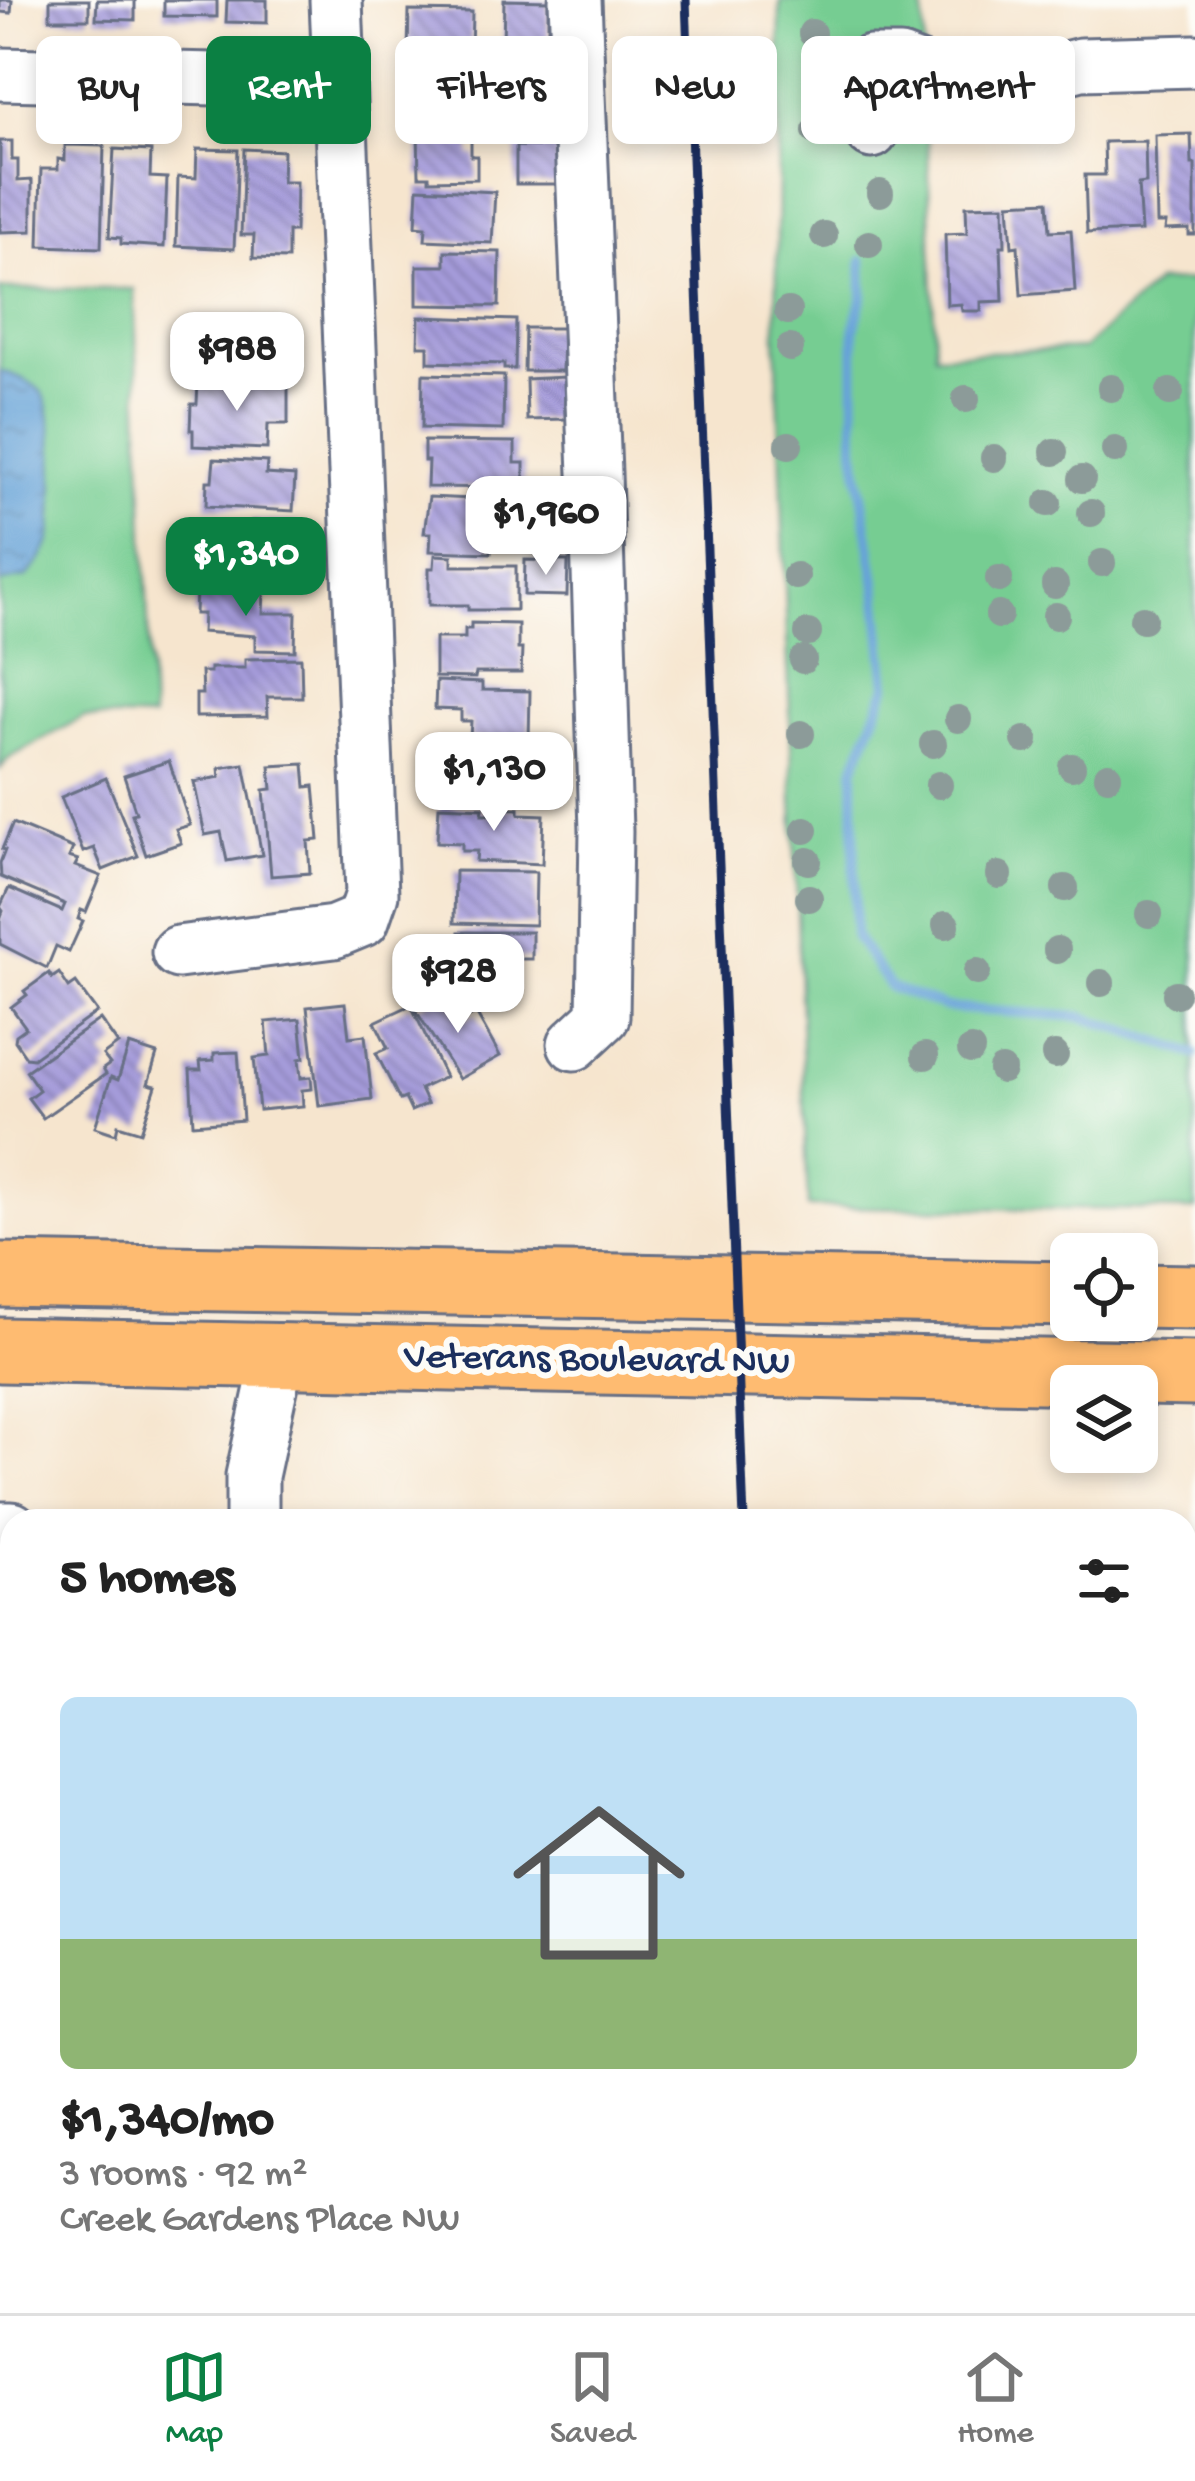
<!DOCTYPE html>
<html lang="en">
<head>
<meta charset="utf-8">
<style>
  body { margin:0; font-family:"Gochi Hand",sans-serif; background:#f2f2f2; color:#222; height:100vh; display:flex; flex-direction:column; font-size:45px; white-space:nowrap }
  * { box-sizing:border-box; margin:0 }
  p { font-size:39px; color:#767676 }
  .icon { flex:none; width:66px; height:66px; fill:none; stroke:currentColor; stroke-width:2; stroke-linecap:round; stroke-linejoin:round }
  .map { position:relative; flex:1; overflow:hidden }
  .details { position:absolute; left:0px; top:1509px; width:1197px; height:804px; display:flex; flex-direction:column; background:#fff; border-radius:36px 36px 0 0; box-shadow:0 6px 18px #0003 }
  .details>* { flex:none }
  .top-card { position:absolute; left:36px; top:36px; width:1125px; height:108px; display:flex; gap:24px }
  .buttons { position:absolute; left:1050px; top:1233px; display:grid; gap:24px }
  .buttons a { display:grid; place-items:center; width:108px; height:108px; border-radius:18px; background:#fff; box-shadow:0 6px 18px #0003; font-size:60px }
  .price { position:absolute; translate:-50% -102px; padding:0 27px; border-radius:24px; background:#fff; color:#222; font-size:39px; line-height:78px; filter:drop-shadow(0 3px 6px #0008) }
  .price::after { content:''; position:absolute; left:50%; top:72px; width:36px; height:27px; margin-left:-18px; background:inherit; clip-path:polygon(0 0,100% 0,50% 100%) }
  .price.selected { background:#0b8043; color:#fff }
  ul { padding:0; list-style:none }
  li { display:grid; align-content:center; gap:24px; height:636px; padding:0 60px }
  li span { display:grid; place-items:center; height:372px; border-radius:18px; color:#555 }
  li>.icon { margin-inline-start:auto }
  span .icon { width:216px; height:216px; fill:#fffc; stroke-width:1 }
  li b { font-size:51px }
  h2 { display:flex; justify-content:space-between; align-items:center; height:144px; padding:0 60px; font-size:51px }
  .tag { padding:0 42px; border-radius:18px; background:#fff; box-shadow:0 6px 18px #0003; font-size:42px; line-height:108px }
  .tag.selected { background:#0b8043; color:#fff }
  .dock { display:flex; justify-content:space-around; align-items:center; height:168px; border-top:3px solid #e0e0e0; background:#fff; font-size:33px; color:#767676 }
  .dock a { display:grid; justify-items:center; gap:6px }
  .dock .selected { color:#0b8043 }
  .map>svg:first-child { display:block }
  .green { fill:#76cd92; stroke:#487e78; stroke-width:3 }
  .water { fill:url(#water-ripples); stroke:#40699b; stroke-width:3 }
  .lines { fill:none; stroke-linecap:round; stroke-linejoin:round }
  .stream { stroke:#66a3d8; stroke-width:10 }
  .building { fill:url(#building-back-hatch) }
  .minor-casing { stroke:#686f85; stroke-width:57 }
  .major-casing { stroke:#686f85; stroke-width:69 }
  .minor { stroke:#fff; stroke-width:51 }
  .major { stroke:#febb71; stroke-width:63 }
  .rail { stroke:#1b2f5e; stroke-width:9 }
  .tree { fill:#8c9b99 }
  .labels { text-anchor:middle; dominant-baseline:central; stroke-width:12; stroke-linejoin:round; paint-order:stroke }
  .street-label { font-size:39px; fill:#1b2f5e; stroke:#fdfcf7 }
</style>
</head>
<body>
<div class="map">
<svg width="1195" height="2313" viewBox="0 0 1195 2313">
  <defs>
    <pattern id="water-ripples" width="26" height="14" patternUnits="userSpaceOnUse" patternTransform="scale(3)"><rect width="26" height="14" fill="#66a3d8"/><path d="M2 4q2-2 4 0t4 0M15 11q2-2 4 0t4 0" fill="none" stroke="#5385b2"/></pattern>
    <pattern id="building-back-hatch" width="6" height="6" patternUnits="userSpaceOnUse" patternTransform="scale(3)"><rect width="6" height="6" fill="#a59bda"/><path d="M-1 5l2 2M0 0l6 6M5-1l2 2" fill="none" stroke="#867fb4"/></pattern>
  </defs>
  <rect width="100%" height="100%" fill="#fdfcf7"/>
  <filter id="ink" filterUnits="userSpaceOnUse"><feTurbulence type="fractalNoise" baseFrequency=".00833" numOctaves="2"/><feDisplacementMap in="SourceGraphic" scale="24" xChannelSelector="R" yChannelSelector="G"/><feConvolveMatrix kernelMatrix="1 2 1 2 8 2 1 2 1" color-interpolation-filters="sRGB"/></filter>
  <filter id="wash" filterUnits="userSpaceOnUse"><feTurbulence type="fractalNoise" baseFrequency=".004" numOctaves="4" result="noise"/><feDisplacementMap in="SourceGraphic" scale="48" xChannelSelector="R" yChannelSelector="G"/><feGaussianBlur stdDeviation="2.7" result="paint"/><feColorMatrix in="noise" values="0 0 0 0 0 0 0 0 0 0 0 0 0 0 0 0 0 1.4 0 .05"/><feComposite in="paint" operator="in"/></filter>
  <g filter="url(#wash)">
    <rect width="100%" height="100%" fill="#f6e5ce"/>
    <!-- green -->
    <g class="green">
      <polygon points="780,0 923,0 935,354 1083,349 1157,282 1195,281 1195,1210 808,1207 776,336"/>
      <polygon points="0,289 134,289 152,719 83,717 8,759 0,769"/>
    </g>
    <!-- water -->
    <g class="water">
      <path d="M0 371C15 375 32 381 42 393 56 410 55 512 51 536 48 552 37 565 27 577L0 583Z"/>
      <path d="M0 1788C15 1810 14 1841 11 1866L0 1870Z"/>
    </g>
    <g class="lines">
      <!-- stream -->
      <polyline class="stream" points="862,261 863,295 854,330 855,450 876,582 887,686 854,769 855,936 890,987 947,1008 1083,1017 1195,1054"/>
    </g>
    <g id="blocks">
      <!-- building -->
      <g class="building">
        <polygon points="0,0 12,0 11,13 0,12"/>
        <rect x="50" y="0" width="39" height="19"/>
        <polygon points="97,0 135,0 135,20 96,19"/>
        <polygon points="164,0 217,0 217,17 164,16"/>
        <polygon points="227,0 267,0 267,23 226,22"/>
        <polygon points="504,0 548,1 548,45 503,45"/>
        <polygon points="409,11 472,12 471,51 408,51"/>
        <polygon points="410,64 488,66 486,120 428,119 429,102 409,101"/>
        <polygon points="471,130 471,156 477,156 477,179 429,180 429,176 419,176 418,131"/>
        <polygon points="1191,134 1192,164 1195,164 1195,235 1189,235 1189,229 1165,230 1166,223 1157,223 1155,135"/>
        <polygon points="0,141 12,141 12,160 18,160 18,181 32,180 32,231 0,232"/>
        <polygon points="1145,141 1146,183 1138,184 1141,231 1087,233 1085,175 1105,175 1104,142"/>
        <polygon points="65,145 104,146 101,248 39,246 41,169 58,169 58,159 65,160"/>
        <polygon points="516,146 557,147 557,184 516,184"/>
        <polygon points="114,149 151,151 150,177 167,178 164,247 121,244 121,238 109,237"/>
        <polygon points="197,149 238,150 234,249 176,246 178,177 196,178"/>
        <polygon points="244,149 283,151 282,182 296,182 295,232 288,232 288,259 253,258 254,235 241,235"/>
        <polygon points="418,188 495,192 492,243 425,240 426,227 416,226"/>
        <polygon points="1048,201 1050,231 1071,230 1075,291 1021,295 1018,246 1012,247 1009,203"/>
        <polygon points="1004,205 1005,246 1001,246 1003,301 981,302 981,311 962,311 961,304 947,305 945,234 967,233 966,206"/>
        <polygon points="445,251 500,252 499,306 417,305 417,266 445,266"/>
        <polygon points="419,317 516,320 515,369 504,369 504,364 428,362 428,346 418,346"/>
        <polygon points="190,318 258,318 258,340 289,339 289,379 246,379 246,370 203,370 203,377 190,377"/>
        <polygon points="525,328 563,328 562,371 524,371"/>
        <polygon points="423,374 504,376 503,430 422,428"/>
        <polygon points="564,377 565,419 527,420 526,379"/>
        <polygon points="198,382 288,385 288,424 268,424 267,449 193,446 193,430 190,430 191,404 197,404"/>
        <polygon points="424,441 515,442 515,463 524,463 524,488 427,487 428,461 424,461"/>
        <polygon points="214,459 267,462 266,474 295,476 293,511 206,506 207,481 212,481"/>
        <polygon points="429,497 493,500 491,553 430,551 431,533 424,533"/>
        <polygon points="524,505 565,507 564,553 523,552"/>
        <polygon points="252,521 298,523 296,565 259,563 258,583 192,580 194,522 252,525"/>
        <polygon points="435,555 452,556 452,566 516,566 516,610 468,610 468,605 429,605 429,568 434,568"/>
        <polygon points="525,560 568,561 567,596 524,595"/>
        <polygon points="196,591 264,592 263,613 296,613 295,651 255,650 255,636 202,632 203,614 195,614"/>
        <polygon points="471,623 518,624 518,649 522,649 521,673 476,673 475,678 435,677 435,638 465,638 465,629 471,629"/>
        <polygon points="301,658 302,697 267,697 268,716 196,717 196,694 202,694 201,672 210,672 210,668 245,668 245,659"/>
        <polygon points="436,681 482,683 482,690 530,691 529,740 470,738 471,721 461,721 461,710 435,709"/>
        <polygon points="471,744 539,746 537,801 436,799 437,762 471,762"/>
        <polygon points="169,761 190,825 176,829 181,843 146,855 132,814 136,813 124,776"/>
        <polygon points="244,764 262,855 227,861 221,832 205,835 194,782 220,777 219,768"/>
        <polygon points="304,764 306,787 314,786 319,840 308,841 310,873 271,876 264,790 272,789 270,766"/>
        <polygon points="106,778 138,856 103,870 94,848 83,852 61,797"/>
        <polygon points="439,806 483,808 482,814 493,814 493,808 519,809 519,814 544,815 542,864 476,861 477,851 462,851 462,843 437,842"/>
        <polygon points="13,823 73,848 69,857 78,860 75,866 101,876 86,912 81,910 78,919 83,921 69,952 56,946 47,968 0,944 0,919 3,911 0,907 9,888 62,911 65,904 1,877 0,863 5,850 2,849"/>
        <polygon points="455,871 536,872 535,925 454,923"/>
        <polygon points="459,932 532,932 532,959 518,959 518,972 504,972 503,990 472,989 459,978"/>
        <polygon points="49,973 52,978 59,973 69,988 76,983 97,1012 33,1058 26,1057 15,1041 16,1035 26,1028 11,1007 27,995 24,991"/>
        <polygon points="445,991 462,1021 476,1013 500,1056 459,1079 415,1009"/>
        <polygon points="345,1003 349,1037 365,1035 372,1099 319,1106 307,1007"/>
        <polygon points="411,1005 445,1077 420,1089 427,1104 411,1111 405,1098 400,1100 376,1053 388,1048 375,1022"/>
        <polygon points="100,1019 118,1044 103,1055 110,1064 103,1069 106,1074 43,1118 28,1098 39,1090 26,1071"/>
        <polygon points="300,1019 304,1058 299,1059 301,1078 311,1077 312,1089 302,1090 303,1106 259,1110 254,1058 269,1056 266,1022"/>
        <polygon points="129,1045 157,1054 148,1084 156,1086 141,1132 118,1125 116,1134 95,1127 111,1077 118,1080"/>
        <polygon points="238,1052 243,1120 193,1124 190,1070 201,1070 200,1061 214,1060 214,1053"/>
        <rect x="0" y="1599" width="12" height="117"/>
        <rect x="1187" y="1606" width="8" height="97"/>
        <polygon points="1185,1903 1195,1903 1195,2007 1186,2007 1185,2003"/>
        <rect x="0" y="1952" width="12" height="112"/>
        <polygon points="1185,2038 1195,2038 1195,2088 1185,2089"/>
        <polygon points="1195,2154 1195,2239 1185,2239 1185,2167 1190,2167 1190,2155"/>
        <rect x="0" y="2193" width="12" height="108"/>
        <polygon points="120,2301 219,2301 227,2303 227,2313 120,2313"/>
        <polygon points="371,2301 511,2301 504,2313 376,2313 368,2308"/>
        <polygon points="1011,2301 1050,2301 1036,2313 1021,2313"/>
      </g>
    </g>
  </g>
  <g filter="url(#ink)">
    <use href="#blocks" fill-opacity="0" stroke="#686f85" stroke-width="3"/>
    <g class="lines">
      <defs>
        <g id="minor">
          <polyline points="0,74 339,82"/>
          <polyline points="872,132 870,62 900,62 992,97 1026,78 1081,64 1195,61"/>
          <polyline points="178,952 334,932 363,920 372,894 336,0"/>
          <polyline points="574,1044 603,1017 606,831 595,473 575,0"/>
          <polyline points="252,1521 252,1476 278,1356"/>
          <polyline points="0,1528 12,1528"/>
          <polyline points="1185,1789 1195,1787"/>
          <polyline points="0,2132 12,2132"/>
          <polyline points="630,2301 631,2313"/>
          <polyline points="303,2313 303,2301"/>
        </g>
        <g id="major">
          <polyline points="0,1275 1071,1294"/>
          <polyline points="1137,1296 1195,1297"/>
          <polyline points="0,1350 1195,1374"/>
        </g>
      </defs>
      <!-- minor casing -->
      <use href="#minor" class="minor-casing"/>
      <!-- major casing -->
      <use href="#major" class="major-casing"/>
      <!-- minor -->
      <use href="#minor" class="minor"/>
      <!-- major -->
      <use href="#major" class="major"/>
      <!-- rail -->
      <g class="rail">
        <polyline points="686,0 744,1521"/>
        <polyline points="776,2301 776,2313"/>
      </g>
    </g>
    <!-- trees -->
    <g class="tree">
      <circle cx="812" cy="33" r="14"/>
      <circle cx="816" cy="131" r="14"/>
      <circle cx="880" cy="193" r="14"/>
      <circle cx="824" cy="235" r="14"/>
      <circle cx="869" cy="244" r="14"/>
      <circle cx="788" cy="311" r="14"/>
      <circle cx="790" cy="348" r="14"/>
      <circle cx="1111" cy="388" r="14"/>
      <circle cx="1170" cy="392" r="14"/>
      <circle cx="966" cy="399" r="14"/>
      <circle cx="789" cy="445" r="14"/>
      <circle cx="1115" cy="450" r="14"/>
      <circle cx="1054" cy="452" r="14"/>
      <circle cx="994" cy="458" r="14"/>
      <circle cx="1082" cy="479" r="14"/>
      <circle cx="1048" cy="503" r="14"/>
      <circle cx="1091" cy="513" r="14"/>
      <circle cx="1102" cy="563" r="14"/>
      <circle cx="796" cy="576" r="14"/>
      <circle cx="999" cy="579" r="14"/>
      <circle cx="1055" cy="585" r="14"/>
      <circle cx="999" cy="615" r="14"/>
      <circle cx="1056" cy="616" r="14"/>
      <circle cx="1143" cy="619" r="14"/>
      <circle cx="808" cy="633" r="14"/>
      <circle cx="803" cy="660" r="14"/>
      <circle cx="958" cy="719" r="14"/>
      <circle cx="801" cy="734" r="14"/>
      <circle cx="1025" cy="740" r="14"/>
      <circle cx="933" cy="744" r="14"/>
      <circle cx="1072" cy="767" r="14"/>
      <circle cx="1108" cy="776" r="14"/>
      <circle cx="939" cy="785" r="14"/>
      <circle cx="805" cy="830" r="14"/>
      <circle cx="808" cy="861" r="14"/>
      <circle cx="999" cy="875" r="14"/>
      <circle cx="1065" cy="888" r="14"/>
      <circle cx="809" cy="898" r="14"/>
      <circle cx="1149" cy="914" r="14"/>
      <circle cx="946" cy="925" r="14"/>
      <circle cx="1057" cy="950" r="14"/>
      <circle cx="977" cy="972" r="14"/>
      <circle cx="1101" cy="983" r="14"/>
      <circle cx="1176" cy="994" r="14"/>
      <circle cx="971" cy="1050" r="14"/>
      <circle cx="1055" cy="1055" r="14"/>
      <circle cx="925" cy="1056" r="14"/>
      <circle cx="1002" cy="1070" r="14"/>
    </g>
  </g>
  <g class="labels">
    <!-- street labels -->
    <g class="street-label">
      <text transform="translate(597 1362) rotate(1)">Veterans Boulevard NW</text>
    </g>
  </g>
</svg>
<div class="buttons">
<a><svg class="icon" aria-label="locate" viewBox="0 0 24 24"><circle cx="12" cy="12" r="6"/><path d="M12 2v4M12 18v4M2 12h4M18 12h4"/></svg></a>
<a><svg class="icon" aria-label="layers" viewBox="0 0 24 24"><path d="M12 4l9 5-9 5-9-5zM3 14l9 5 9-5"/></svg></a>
</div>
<b class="price" style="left:237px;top:414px">$988</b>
<b class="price" style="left:546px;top:578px">$1,960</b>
<b class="price selected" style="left:246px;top:619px">$1,340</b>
<b class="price" style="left:494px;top:834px">$1,130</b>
<b class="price" style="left:458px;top:1036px">$928</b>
<div class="top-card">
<a class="tag">Buy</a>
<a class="tag selected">Rent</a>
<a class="tag">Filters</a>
<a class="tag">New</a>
<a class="tag">Apartment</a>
</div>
<section class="details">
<h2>5 homes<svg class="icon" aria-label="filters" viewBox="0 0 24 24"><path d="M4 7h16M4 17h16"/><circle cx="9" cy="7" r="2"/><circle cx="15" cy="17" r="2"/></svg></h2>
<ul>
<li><span style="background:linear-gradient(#bfe0f5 65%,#8fb573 0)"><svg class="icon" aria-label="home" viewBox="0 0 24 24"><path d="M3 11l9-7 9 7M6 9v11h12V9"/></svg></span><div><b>$1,340/mo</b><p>3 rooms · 92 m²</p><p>Creek Gardens Place NW</p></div></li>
</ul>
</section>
</div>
<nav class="dock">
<a class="selected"><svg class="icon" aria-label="map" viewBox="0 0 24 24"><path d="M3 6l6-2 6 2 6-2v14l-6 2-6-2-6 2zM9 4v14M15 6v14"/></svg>Map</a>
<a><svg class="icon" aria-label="saved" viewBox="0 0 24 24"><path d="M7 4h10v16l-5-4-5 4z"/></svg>Saved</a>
<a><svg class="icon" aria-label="home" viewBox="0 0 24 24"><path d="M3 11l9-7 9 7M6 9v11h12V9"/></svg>Home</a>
</nav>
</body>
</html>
